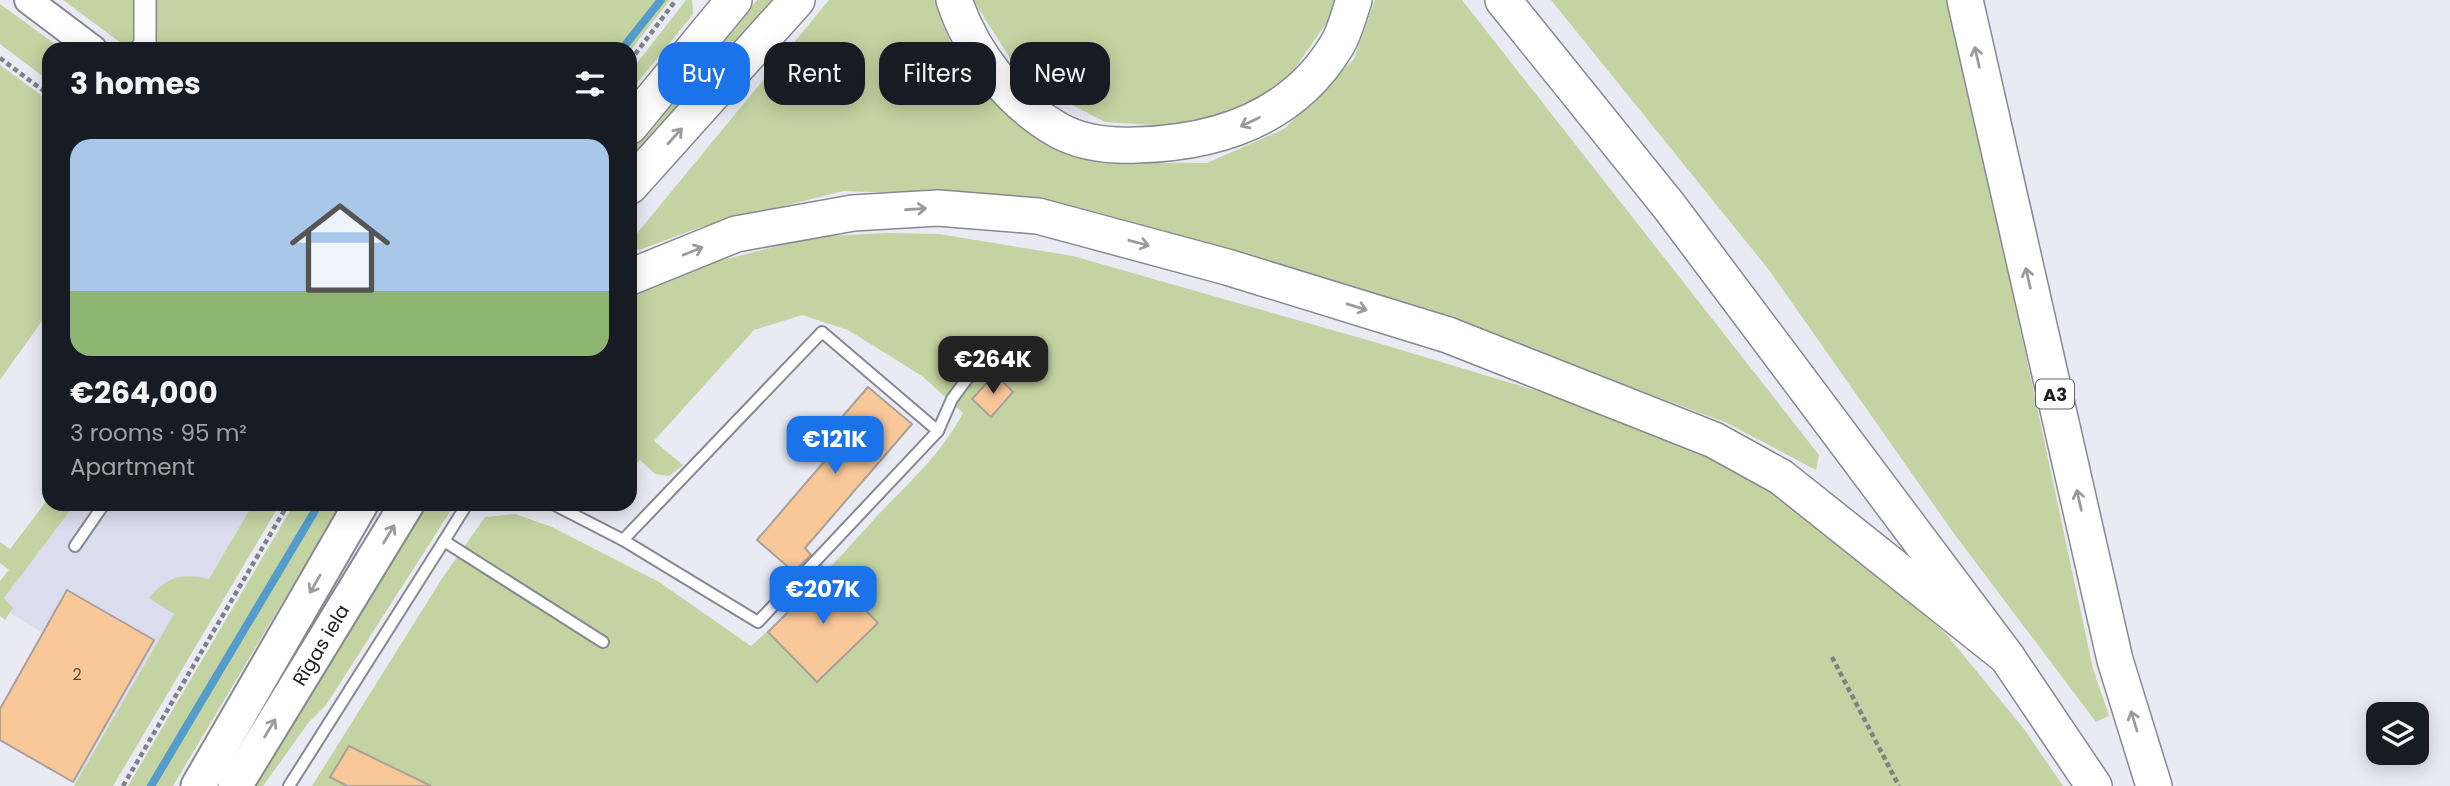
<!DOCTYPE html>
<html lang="en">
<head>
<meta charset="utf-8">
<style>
  body { margin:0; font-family:Poppins,sans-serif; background:#242831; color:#f1f3f6; height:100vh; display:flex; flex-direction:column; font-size:26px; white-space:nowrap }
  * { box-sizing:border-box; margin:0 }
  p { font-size:23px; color:#9ea1a6 }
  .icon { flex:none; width:38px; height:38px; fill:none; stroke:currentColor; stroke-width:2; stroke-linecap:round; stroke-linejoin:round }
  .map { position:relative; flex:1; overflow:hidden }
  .drawer { position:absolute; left:42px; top:42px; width:595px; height:469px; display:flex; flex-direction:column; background:#171b24; border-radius:21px; box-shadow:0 4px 18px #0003 }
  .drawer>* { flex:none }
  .hud { position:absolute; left:658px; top:42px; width:665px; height:63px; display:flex; gap:14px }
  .controls { position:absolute; left:2366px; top:702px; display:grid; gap:14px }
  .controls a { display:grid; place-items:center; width:63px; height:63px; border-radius:14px; background:#171b24; box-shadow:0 4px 18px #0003; font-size:35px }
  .price { position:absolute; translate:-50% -60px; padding:0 16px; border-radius:14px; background:#1a73e8; color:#fff; font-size:23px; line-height:46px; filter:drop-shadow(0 2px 4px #0008) }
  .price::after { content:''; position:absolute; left:50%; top:42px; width:21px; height:16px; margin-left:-10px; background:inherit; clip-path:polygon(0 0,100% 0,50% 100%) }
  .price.current { background:#222; color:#fff }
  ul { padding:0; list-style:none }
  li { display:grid; align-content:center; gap:14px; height:371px; padding:0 28px }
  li+li { border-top:2px solid #363941 }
  li span { display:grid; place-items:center; height:217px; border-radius:21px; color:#555 }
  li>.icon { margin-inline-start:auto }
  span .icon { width:126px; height:126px; fill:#fffc; stroke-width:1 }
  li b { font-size:30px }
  h2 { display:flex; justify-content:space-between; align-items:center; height:84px; padding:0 28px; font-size:30px }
  .pill { padding:0 24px; border-radius:21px; background:#171b24; box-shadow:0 4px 18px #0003; font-size:24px; line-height:63px }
  .pill.current { background:#1a73e8; color:#fff }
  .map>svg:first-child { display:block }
  .built { fill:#dcdcef }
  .green { fill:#c3d3a1 }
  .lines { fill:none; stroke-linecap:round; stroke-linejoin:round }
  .stream { stroke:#549ccc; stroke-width:8 }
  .building { fill:#f8c899; stroke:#a9a199; stroke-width:2 }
  .service-casing { stroke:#888892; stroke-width:14 }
  .minor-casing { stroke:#888892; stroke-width:24 }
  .tertiary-casing { stroke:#888892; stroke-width:30 }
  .primary-casing { stroke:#888892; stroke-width:37 }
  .trunk-casing { stroke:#888892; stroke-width:38 }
  .path { stroke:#808088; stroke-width:4.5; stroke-dasharray:5 3.5; stroke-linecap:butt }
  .service { stroke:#fff; stroke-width:10 }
  .minor { stroke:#fff; stroke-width:21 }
  .tertiary { stroke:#fff; stroke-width:26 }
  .primary { stroke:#fff; stroke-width:33 }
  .trunk { stroke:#fff; stroke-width:35 }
  .oneway { stroke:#9b9b9d }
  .labels { text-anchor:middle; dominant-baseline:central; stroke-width:5; stroke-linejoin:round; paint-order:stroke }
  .number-label { font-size:16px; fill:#574b42 }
  .shield { fill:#fff; stroke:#646466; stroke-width:2 }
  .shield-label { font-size:18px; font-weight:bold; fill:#212125 }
  .street-label { font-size:19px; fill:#212125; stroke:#fff }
</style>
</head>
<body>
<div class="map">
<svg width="2450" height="786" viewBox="0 0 2450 786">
  <rect width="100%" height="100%" fill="#eaeaf5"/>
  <!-- built -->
  <polygon class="built" points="66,504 253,504 88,786 79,786 73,782 153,640 43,633 0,607 0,592"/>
  <!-- green -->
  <g class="green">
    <polygon points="63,0 670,0 630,51 129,49"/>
    <polygon points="686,0 692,0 693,14 630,92 630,72"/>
    <polygon points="757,0 784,0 630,173 630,152"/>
    <polygon points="829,0 937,0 950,42 1004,108 1093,162 1207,163 1284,129 1354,59 1375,0 1462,0 1819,455 1816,470 1727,423 1561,361 1014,197 843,191 701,227 639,250 630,248 634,237"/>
    <polygon points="973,0 1335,0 1334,12 1291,74 1243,109 1170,126 1105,122 1024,80"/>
    <polygon points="1551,0 1950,0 2093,669 2109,716 2096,722 1955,535 1769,270"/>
    <polygon points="0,4 62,49 49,49 49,81 0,44"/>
    <polygon points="0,65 49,101 49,311 0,380"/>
    <path d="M886 233 939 234 1073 256 1378 343 1614 414 1790 495 1946 634 2024 729 2063 786H312L443 577 485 517 515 514 552 527 659 582 751 646C797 606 837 560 878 515 911 480 940 456 963 413L922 376 848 330 802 315 754 330 654 441 683 465 669 476 655 474 640 460 630 470V295L718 261 814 237Z"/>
    <polygon points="49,498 49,504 75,504 4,598 13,608 5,620 0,616 0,581 9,570 0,563 0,542 10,549"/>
    <path d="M253 504H280L113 786H74L174 614 149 598C166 576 184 573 209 579Z"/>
    <polygon points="294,504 341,504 173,786 128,786"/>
    <polygon points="426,504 455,504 326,705 309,722 263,786 251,786 276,753"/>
  </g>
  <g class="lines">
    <!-- stream -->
    <g class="stream">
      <polyline points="622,49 661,0"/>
      <polyline points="151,786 319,504"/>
    </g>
  </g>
  <!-- building -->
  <g class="building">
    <polygon points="995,374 1013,392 991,417 972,399"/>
    <polygon points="868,387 912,424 805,548 811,555 794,572 757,540 829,456 817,446"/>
    <polygon points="822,566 878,623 817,682 768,632 812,588 806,583"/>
    <polygon points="67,590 154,640 73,782 0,740 0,709"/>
    <polygon points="349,746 431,786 347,786 330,777"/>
  </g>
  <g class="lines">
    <defs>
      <g id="service">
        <polyline points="553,504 623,540 822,332 938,431"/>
        <polyline points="623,540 758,622 938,431 952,399 975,368"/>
        <polyline points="444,541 467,504"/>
        <polyline points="75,546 104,504"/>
        <polyline points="289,786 444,541 603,642"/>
      </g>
      <polyline id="minor" points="141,49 145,44 145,0"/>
      <polyline id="tertiary" points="28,0 93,49"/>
      <g id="primary">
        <polyline points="198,786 361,504"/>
        <polyline points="235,786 407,504"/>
      </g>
      <g id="trunk">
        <path d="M954 0C972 53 1009 102 1058 130 1081 143 1111 146 1136 145 1217 143 1293 118 1337 45 1345 32 1349 14 1354 0"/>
        <polyline points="1503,0 1669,206 2007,657 2094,786"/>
        <polyline points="1965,0 2115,660 2154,786"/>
        <polyline points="630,126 734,0"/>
        <polyline points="630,186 797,0"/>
        <polyline points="630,277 736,234 853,213 938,208 1038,216 1227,267 1448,335 1714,440 1781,477 2007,657"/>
      </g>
    </defs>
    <!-- service casing -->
    <use href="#service" class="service-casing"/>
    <!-- minor casing -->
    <use href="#minor" class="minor-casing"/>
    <!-- tertiary casing -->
    <use href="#tertiary" class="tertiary-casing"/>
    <!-- primary casing -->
    <use href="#primary" class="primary-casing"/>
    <!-- trunk casing -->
    <use href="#trunk" class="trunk-casing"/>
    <!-- path -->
    <g class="path">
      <polyline points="0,58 49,95"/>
      <polyline points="630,61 676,0"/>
      <polyline points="1832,657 1899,786"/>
      <polyline points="123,786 288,504"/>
    </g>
    <!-- service -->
    <use href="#service" class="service"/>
    <!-- minor -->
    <use href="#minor" class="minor"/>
    <!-- tertiary -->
    <use href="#tertiary" class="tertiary"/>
    <!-- primary -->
    <use href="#primary" class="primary"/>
    <!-- trunk -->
    <use href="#trunk" class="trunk"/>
  </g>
  <!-- one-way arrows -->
  <defs><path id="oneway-shaft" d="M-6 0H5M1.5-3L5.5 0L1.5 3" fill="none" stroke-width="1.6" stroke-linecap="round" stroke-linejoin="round" transform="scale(1.75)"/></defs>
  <g class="oneway">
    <use href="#oneway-shaft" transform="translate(1977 57) rotate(-103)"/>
    <use href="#oneway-shaft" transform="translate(1250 122) rotate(154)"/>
    <use href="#oneway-shaft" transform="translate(675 136) rotate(-48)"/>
    <use href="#oneway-shaft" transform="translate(916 209) rotate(-4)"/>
    <use href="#oneway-shaft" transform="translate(1139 243) rotate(15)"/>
    <use href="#oneway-shaft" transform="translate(693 251) rotate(-22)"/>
    <use href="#oneway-shaft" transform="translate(2028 278) rotate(-103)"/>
    <use href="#oneway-shaft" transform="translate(1357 307) rotate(17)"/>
    <use href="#oneway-shaft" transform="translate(2079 500) rotate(-103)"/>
    <use href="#oneway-shaft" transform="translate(389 534) rotate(-59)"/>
    <use href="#oneway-shaft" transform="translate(315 584) rotate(120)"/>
    <use href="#oneway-shaft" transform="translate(2134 721) rotate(-107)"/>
    <use href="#oneway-shaft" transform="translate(270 728) rotate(-59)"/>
  </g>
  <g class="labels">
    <!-- number labels -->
    <g class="number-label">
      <text x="77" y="674">2</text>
    </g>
    <!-- shield labels -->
    <rect class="shield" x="2036" y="379.5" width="38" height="29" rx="5"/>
    <g class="shield-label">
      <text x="2055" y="394">A3</text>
    </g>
    <!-- street labels -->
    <g class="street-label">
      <text transform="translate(321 645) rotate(-59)">Rīgas iela</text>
    </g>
  </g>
</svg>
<div class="controls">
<a><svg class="icon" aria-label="layers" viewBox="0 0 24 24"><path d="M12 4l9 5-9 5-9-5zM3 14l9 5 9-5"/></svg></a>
</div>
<b class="price current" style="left:993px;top:396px">€264K</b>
<b class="price" style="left:835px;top:476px">€121K</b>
<b class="price" style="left:823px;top:626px">€207K</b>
<div class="hud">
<a class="pill current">Buy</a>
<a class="pill">Rent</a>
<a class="pill">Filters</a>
<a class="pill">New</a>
</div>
<section class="drawer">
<h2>3 homes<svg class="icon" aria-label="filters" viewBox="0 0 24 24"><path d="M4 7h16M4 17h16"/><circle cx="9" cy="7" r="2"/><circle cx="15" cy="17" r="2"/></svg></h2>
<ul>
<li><span style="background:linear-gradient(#a9c7e8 70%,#8fb573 0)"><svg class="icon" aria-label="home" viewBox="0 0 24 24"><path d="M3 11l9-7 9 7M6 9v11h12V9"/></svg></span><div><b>€264,000</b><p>3 rooms · 95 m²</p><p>Apartment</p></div></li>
</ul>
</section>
</div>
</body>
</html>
